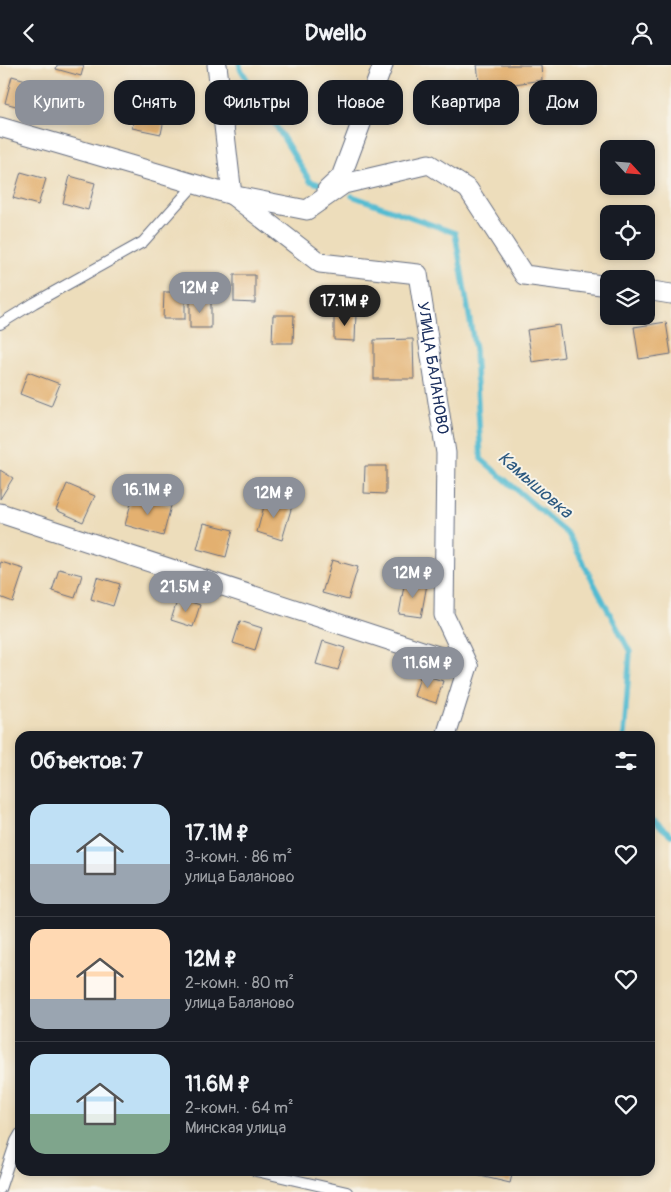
<!DOCTYPE html>
<html lang="ru">
<head>
<meta charset="utf-8">
<style>
  body { margin:0; font-family:Pangolin,sans-serif; background:#242831; color:#f1f3f6; height:100vh; display:flex; flex-direction:column; font-size:19px; white-space:nowrap }
  * { box-sizing:border-box; margin:0 }
  p { font-size:16px; color:#9ea1a6 }
  .icon { flex:none; width:28px; height:28px; fill:none; stroke:currentColor; stroke-width:2; stroke-linecap:round; stroke-linejoin:round }
  .map { position:relative; flex:1; overflow:hidden }
  .side { position:absolute; left:15px; top:666px; width:640px; height:445px; display:flex; flex-direction:column; background:#171b24; border-radius:15px; box-shadow:0 2px 8px #0003 }
  .side>* { flex:none }
  .hud { position:absolute; left:15px; top:15px; width:641px; height:45px; display:flex; gap:10px }
  .needle { width:32px; rotate:116deg }
  .buttons { position:absolute; left:600px; top:75px; display:grid; gap:10px }
  .buttons a { display:grid; place-items:center; width:55px; height:55px; border-radius:10px; background:#171b24; box-shadow:0 2px 8px #0003; font-size:25px }
  .price { position:absolute; translate:-50% -42px; padding:0 11px; border-radius:18px; background:#8c9099; color:#fff; font-size:16px; line-height:32px; filter:drop-shadow(0 1px 2px #0008) }
  .price::after { content:''; position:absolute; left:50%; top:30px; width:15px; height:11px; margin-left:-8px; background:inherit; clip-path:polygon(0 0,100% 0,50% 100%) }
  .price.on { background:#222; color:#fff }
  ul { padding:0; list-style:none }
  li { display:flex; align-items:center; gap:15px; height:125px; padding:0 15px }
  li+li { border-top:1px solid #363941 }
  li span { display:grid; place-items:center; flex:none; width:140px; height:100px; border-radius:15px; color:#555 }
  li>.icon { margin-inline-start:auto }
  span .icon { width:60px; height:60px; fill:#fffc; stroke-width:1 }
  li b { font-size:21px }
  h2 { display:flex; justify-content:space-between; align-items:center; height:60px; padding:0 15px; font-size:21px }
  .chip { padding:0 18px; border-radius:15px; background:#171b24; box-shadow:0 2px 8px #0003; font-size:18px; line-height:45px }
  .chip.on { background:#8c9099; color:#fff }
  header { display:flex; justify-content:space-between; align-items:center; height:65px; padding:0 15px; background:#171b24; font-size:22px; font-weight:700 }
  .map>svg:first-child { display:block }
  .lines { fill:none; stroke-linecap:round; stroke-linejoin:round }
  .stream { stroke:#53bbd1; stroke-width:5.5 }
  .building { fill:#e3b06f }
  .lane-casing { stroke:#646c7f; stroke-width:12 }
  .street-casing { stroke:#646c7f; stroke-width:21 }
  .lane { stroke:#fff; stroke-width:10 }
  .street { stroke:#fff; stroke-width:19 }
  .labels { text-anchor:middle; dominant-baseline:central; stroke-width:4; stroke-linejoin:round; paint-order:stroke }
  .street-label { font-size:16px; fill:#1b2f5e; stroke:#f7f3e8 }
  .water-label { font-size:18px; font-style:italic; fill:#2c5980; stroke:#f7f3e8 }
</style>
</head>
<body>
<header><svg class="icon" aria-label="back" viewBox="0 0 24 24"><path d="M15 5l-7 7 7 7"/></svg>Dwello<svg class="icon" aria-label="person" viewBox="0 0 24 24"><circle cx="12" cy="8" r="4"/><path d="M4 21q1-7 8-7t8 7"/></svg></header>
<div class="map">
<svg width="671" height="1127" viewBox="0 0 671 1127">
  <rect width="100%" height="100%" fill="#f7f3e8"/>
  <filter id="ink" filterUnits="userSpaceOnUse"><feTurbulence type="fractalNoise" baseFrequency=".02" numOctaves="2"/><feDisplacementMap in="SourceGraphic" scale="10" xChannelSelector="R" yChannelSelector="G"/><feConvolveMatrix kernelMatrix="1 2 1 2 8 2 1 2 1" color-interpolation-filters="sRGB"/></filter>
  <filter id="wash" filterUnits="userSpaceOnUse"><feTurbulence type="fractalNoise" baseFrequency=".0096" numOctaves="4" result="noise"/><feDisplacementMap in="SourceGraphic" scale="20" xChannelSelector="R" yChannelSelector="G"/><feGaussianBlur stdDeviation="1.12" result="paint"/><feColorMatrix in="noise" values="0 0 0 0 0 0 0 0 0 0 0 0 0 0 0 0 0 1.4 0 .05"/><feComposite in="paint" operator="in"/></filter>
  <g filter="url(#wash)">
    <rect width="100%" height="100%" fill="#edddbb"/>
    <g class="lines">
      <!-- stream -->
      <g class="stream">
        <polyline points="240,0 240,3 310,116 319,119"/>
        <polyline points="352,131 455,168 475,285 481,394 568,469 630,587 624,671"/>
        <polyline points="650,753 671,770"/>
      </g>
    </g>
    <g id="blocks">
      <!-- building -->
      <g class="building">
        <polygon points="57,0 84,0 81,11 56,4"/>
        <polygon points="477,0 541,0 542,15 480,24"/>
        <polygon points="12,11 37,18 30,45 5,38"/>
        <polygon points="140,24 169,30 161,69 132,63"/>
        <polygon points="21,107 46,114 38,140 13,133"/>
        <polygon points="70,111 95,118 88,145 63,138"/>
        <polygon points="234,210 255,210 255,238 234,237"/>
        <polygon points="164,227 185,227 185,254 163,254"/>
        <rect x="190" y="235" width="21" height="28"/>
        <polygon points="334,248 356,248 355,276 334,275"/>
        <polygon points="273,250 294,250 293,278 272,278"/>
        <polygon points="666,257 671,289 639,294 634,262"/>
        <polygon points="559,260 564,292 532,297 527,265"/>
        <polygon points="413,274 414,314 374,314 374,275"/>
        <polygon points="28,307 60,319 51,341 20,329"/>
        <polygon points="365,401 386,401 386,429 364,428"/>
        <polygon points="0,405 13,413 0,434"/>
        <polygon points="67,419 95,431 83,457 56,445"/>
        <polygon points="133,431 171,441 163,471 125,460"/>
        <polygon points="266,434 292,441 282,475 257,467"/>
        <polygon points="204,458 233,465 226,492 197,484"/>
        <polygon points="332,495 358,502 348,535 322,528"/>
        <polygon points="1,497 24,504 13,537 0,532 0,500"/>
        <polygon points="59,504 82,510 75,533 52,526"/>
        <polygon points="97,512 120,519 113,541 91,534"/>
        <polygon points="405,515 427,519 421,552 399,549"/>
        <polygon points="178,533 200,540 193,562 171,555"/>
        <polygon points="240,556 262,563 255,585 233,578"/>
        <polygon points="323,576 345,583 338,605 316,599"/>
        <polygon points="421,609 443,616 436,638 414,631"/>
        <polygon points="459,1106 513,1106 510,1118"/>
      </g>
    </g>
  </g>
  <g filter="url(#ink)">
    <use href="#blocks" fill-opacity="0" stroke="#646c7f" stroke-width="1"/>
    <g class="lines">
      <defs>
        <g id="lane">
          <polyline points="0,259 34,238 143,177 195,119"/>
          <polyline points="256,1106 347,1127"/>
          <polyline points="0,1124 16,1076 20,1069"/>
        </g>
        <g id="street">
          <polyline points="0,62 69,82 232,130 217,0"/>
          <polyline points="327,125 341,112 383,0"/>
          <path id="s1" d="M232 130 320 198 418 209 446 388 444 550 468 601"/>
          <polyline points="236,131 307,145 344,119 429,99 468,124 524,210 609,221"/>
          <polyline points="646,225 671,229"/>
          <polyline points="0,448 468,601"/>
          <polyline points="446,671 468,601"/>
        </g>
      </defs>
      <!-- lane casing -->
      <use href="#lane" class="lane-casing"/>
      <!-- street casing -->
      <use href="#street" class="street-casing"/>
      <!-- lane -->
      <use href="#lane" class="lane"/>
      <!-- street -->
      <use href="#street" class="street"/>
    </g>
  </g>
  <g class="labels">
    <!-- street labels -->
    <g class="street-label">
      <text stroke="none"><textPath href="#s1" startOffset="305">УЛИЦА БАЛАНОВО</textPath></text>
    </g>
    <!-- water labels -->
    <g class="water-label">
      <text transform="translate(535 420) rotate(41)">Камышовка</text>
    </g>
  </g>
</svg>
<div class="buttons">
<a><svg class="needle" viewBox="-14 -14 28 28"><path d="M0-13l5 13h-10z" fill="#e53935"/><path d="M0 13l5-13h-10z" fill="#9ea1a6"/></svg></a>
<a><svg class="icon" aria-label="locate" viewBox="0 0 24 24"><circle cx="12" cy="12" r="6"/><path d="M12 2v4M12 18v4M2 12h4M18 12h4"/></svg></a>
<a><svg class="icon" aria-label="layers" viewBox="0 0 24 24"><path d="M12 4l9 5-9 5-9-5zM3 14l9 5 9-5"/></svg></a>
</div>
<b class="price" style="left:200px;top:249px">12M ₽</b>
<b class="price on" style="left:345px;top:262px">17.1M ₽</b>
<b class="price" style="left:148px;top:451px">16.1M ₽</b>
<b class="price" style="left:274px;top:454px">12M ₽</b>
<b class="price" style="left:413px;top:534px">12M ₽</b>
<b class="price" style="left:186px;top:548px">21.5M ₽</b>
<b class="price" style="left:428px;top:624px">11.6M ₽</b>
<div class="hud">
<a class="chip on">Купить</a>
<a class="chip">Снять</a>
<a class="chip">Фильтры</a>
<a class="chip">Новое</a>
<a class="chip">Квартира</a>
<a class="chip">Дом</a>
</div>
<section class="side">
<h2>Объектов: 7<svg class="icon" aria-label="filters" viewBox="0 0 24 24"><path d="M4 7h16M4 17h16"/><circle cx="9" cy="7" r="2"/><circle cx="15" cy="17" r="2"/></svg></h2>
<ul>
<li><span style="background:linear-gradient(#bfe0f5 60%,#9aa5b1 0)"><svg class="icon" aria-label="home" viewBox="0 0 24 24"><path d="M3 11l9-7 9 7M6 9v11h12V9"/></svg></span><div><b>17.1M ₽</b><p>3-комн. · 86 m²</p><p>улица Баланово</p></div><svg class="icon" aria-label="heart" viewBox="0 0 24 24"><path d="M12 20l-8-8c-3-5 5-10 8-4 3-6 11-1 8 4z"/></svg></li>
<li><span style="background:linear-gradient(#ffd9b3 70%,#9aa5b1 0)"><svg class="icon" aria-label="home" viewBox="0 0 24 24"><path d="M3 11l9-7 9 7M6 9v11h12V9"/></svg></span><div><b>12M ₽</b><p>2-комн. · 80 m²</p><p>улица Баланово</p></div><svg class="icon" aria-label="heart" viewBox="0 0 24 24"><path d="M12 20l-8-8c-3-5 5-10 8-4 3-6 11-1 8 4z"/></svg></li>
<li><span style="background:linear-gradient(#bfe0f5 60%,#7fa58c 0)"><svg class="icon" aria-label="home" viewBox="0 0 24 24"><path d="M3 11l9-7 9 7M6 9v11h12V9"/></svg></span><div><b>11.6M ₽</b><p>2-комн. · 64 m²</p><p>Минская улица</p></div><svg class="icon" aria-label="heart" viewBox="0 0 24 24"><path d="M12 20l-8-8c-3-5 5-10 8-4 3-6 11-1 8 4z"/></svg></li>
</ul>
</section>
</div>
</body>
</html>
